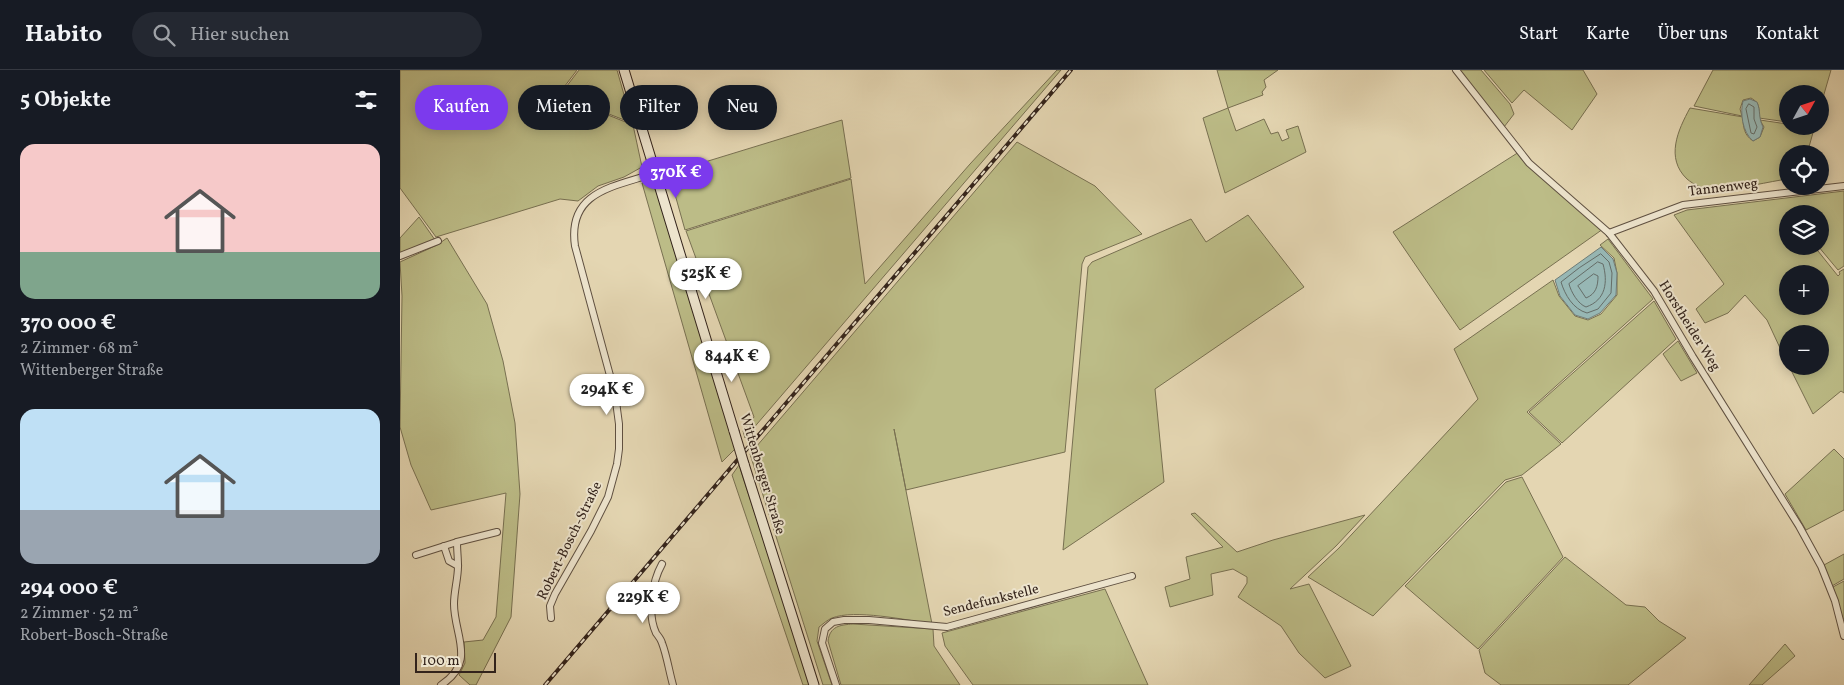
<!DOCTYPE html>
<html lang="de">
<head>
<meta charset="utf-8">
<style>
  body { margin:0; font-family:Vollkorn,serif; background:#242831; color:#f1f3f6; height:100vh; display:flex; flex-direction:column; font-size:19px; white-space:nowrap }
  * { box-sizing:border-box; margin:0 }
  p { font-size:16px; color:#9ea1a6 }
  .icon { flex:none; width:28px; height:28px; fill:none; stroke:currentColor; stroke-width:2; stroke-linecap:round; stroke-linejoin:round }
  .map { position:relative; flex:1; overflow:hidden }
  .sheet { display:flex; flex-direction:column; background:#171b24; width:400px }
  .sheet>* { flex:none }
  .hud { position:absolute; left:15px; top:15px; width:475px; height:45px; display:flex; gap:10px }
  .needle { width:32px; rotate:50deg }
  .buttons { position:absolute; left:1379px; top:15px; display:grid; gap:10px }
  .buttons a { display:grid; place-items:center; width:50px; height:50px; border-radius:50%; background:#171b24; box-shadow:0 2px 12px #0003; font-size:25px }
  .scale { position:absolute; left:15px; bottom:12px; width:81px; box-sizing:border-box; padding-left:5px; border:2px solid #33231b; border-top:0; font-size:14px; line-height:18px; white-space:nowrap; color:#33231b; -webkit-text-stroke:4px #ede4cd; paint-order:stroke }
  .price { position:absolute; translate:-50% -42px; padding:0 11px; border-radius:18px; background:#fff; color:#222; font-size:16px; line-height:32px; filter:drop-shadow(0 1px 2px #0008) }
  .price::after { content:''; position:absolute; left:50%; top:30px; width:15px; height:11px; margin-left:-8px; background:inherit; clip-path:polygon(0 0,100% 0,50% 100%) }
  .price.current { background:#7c3aed; color:#fff }
  ul { padding:0; list-style:none }
  li { display:grid; align-content:center; gap:10px; height:265px; padding:0 20px }
  li span { display:grid; place-items:center; height:155px; border-radius:15px; color:#555 }
  li>.icon { margin-inline-start:auto }
  span .icon { width:90px; height:90px; fill:#fffc; stroke-width:1 }
  li b { font-size:21px }
  h2 { display:flex; justify-content:space-between; align-items:center; height:60px; padding:0 20px; font-size:21px }
  .chip { padding:0 18px; border-radius:22px; background:#171b24; box-shadow:0 2px 12px #0003; font-size:18px; line-height:45px }
  .chip.current { background:#7c3aed; color:#fff }
  header { display:flex; align-items:center; gap:30px; box-sizing:border-box; height:70px; padding:0 25px; background:#171b24; border-bottom:1px solid #363941 }
  header strong { font-size:24px }
  nav { display:flex; gap:28px; margin-inline-start:auto; font-size:18px }
  .search { width:350px; height:45px; background:#242831; display:flex; align-items:center; gap:12px; box-sizing:border-box; padding:0 18px; border-radius:28px; color:#9ea1a6; font-size:19px }
  main { display:flex; flex:1; min-height:0 }
  .map>svg:first-child { display:block }
  .green { fill:#bcbc87; stroke:#787051; fill-rule:evenodd }
  .water { fill:#97b7b4; stroke:#6f7c77 }
  .lines { fill:none; stroke-linecap:round; stroke-linejoin:round }
  .shore { stroke:#656d68; stroke-width:1 }
  .minor-casing { stroke:#5f5041; stroke-width:8 }
  .secondary-casing { stroke:#33231b; stroke-width:11 }
  .minor { stroke:#ede4cd; stroke-width:6 }
  .secondary { stroke:#ede4cd; stroke-width:9 }
  .rail-casing { stroke:#33231b; stroke-width:4 }
  .rail { stroke:#ede4cd; stroke-width:2; stroke-dasharray:5.5; stroke-linecap:butt }
  .secondary-bridge-casing { stroke:#33231b; stroke-width:11; stroke-linecap:butt }
  .secondary-bridge { stroke:#ede4cd; stroke-width:9 }
  .labels { text-anchor:middle; dominant-baseline:central; stroke-width:4; stroke-linejoin:round; paint-order:stroke }
  .street-label { font-size:14px; fill:#33231b; stroke:#ede4cd }
</style>
</head>
<body>
<header>
<strong>Habito</strong>
<div class="search"><svg class="icon" aria-label="search" viewBox="0 0 24 24"><circle cx="10" cy="10" r="6"/><path d="M15 15l6 6"/></svg>Hier suchen</div>
<nav><a>Start</a><a>Karte</a><a>Über uns</a><a>Kontakt</a></nav>
</header>
<main>
<section class="sheet">
<h2>5 Objekte<svg class="icon" aria-label="filters" viewBox="0 0 24 24"><path d="M4 7h16M4 17h16"/><circle cx="9" cy="7" r="2"/><circle cx="15" cy="17" r="2"/></svg></h2>
<ul>
<li><span style="background:linear-gradient(#f6c9c9 70%,#7fa58c 0)"><svg class="icon" aria-label="home" viewBox="0 0 24 24"><path d="M3 11l9-7 9 7M6 9v11h12V9"/></svg></span><div><b>370 000 €</b><p>2 Zimmer · 68 m²</p><p>Wittenberger Straße</p></div></li>
<li><span style="background:linear-gradient(#bfe0f5 65%,#9aa5b1 0)"><svg class="icon" aria-label="home" viewBox="0 0 24 24"><path d="M3 11l9-7 9 7M6 9v11h12V9"/></svg></span><div><b>294 000 €</b><p>2 Zimmer · 52 m²</p><p>Robert-Bosch-Straße</p></div></li>
</ul>
</section>
<div class="map">
<svg width="1444" height="615" viewBox="0 0 1444 615">
  <rect width="100%" height="100%" fill="#e4d6b2"/>
  <filter id="stains"><feTurbulence type="fractalNoise" baseFrequency=".004" numOctaves="4"/><feColorMatrix values="0 0 0 0 .2 0 0 0 0 .09 0 0 0 0 .02 0 0 0 .5 -.17"/></filter>
  <radialGradient id="worn" r=".72"><stop offset=".6" stop-color="#630" stop-opacity="0"/><stop offset="1" stop-color="#630" stop-opacity=".3"/></radialGradient>
  <!-- green -->
  <g class="green">
    <polygon points="0,0 177,0 158,25 233,55 242,97 224,107 198,116 178,131 160,129 36,167 0,118"/>
    <polygon points="179,0 217,0 232,53 160,25"/>
    <polygon points="657,0 661,0 345,368 343,361 354,347 286,161 451,109 465,214 570,94"/>
    <polygon points="817,0 878,0 864,10 866,17 862,22 863,25 828,38 836,61 864,49 871,64 878,62 882,71 889,68 886,60 898,56 906,82 825,123 803,48 828,38"/>
    <polygon points="1059,0 1081,0 1110,34 1114,44 1104,57"/>
    <polygon points="1084,0 1183,0 1197,24 1172,60 1124,20 1112,33"/>
    <path d="M1313 0H1431L1420 38V24H1388L1387 52 1359 48C1359 38 1360 33 1351 28L1343 30 1340 39 1342 46 1294 36Z"/>
    <path d="M1290 38 1343 47C1343 57 1344 65 1353 71L1360 67 1364 57 1360 50 1387 54 1388 56 1414 59 1407 84H1388L1387 107 1381 110C1358 114 1334 120 1311 119 1302 118 1294 115 1287 109 1265 88 1278 60 1290 38Z"/>
    <polygon points="442,50 451,108 285,160 269,103"/>
    <path d="M617 72 695 116 742 164 685 187 682 194 665 382 506 420 494 359 532 554C507 550 454 539 432 548 427 550 423 554 419 557L417 571 432 615H423L350 384Z"/>
    <polygon points="1119,82 1203,159 1060,260 993,162"/>
    <polygon points="248,112 255,117 335,379 322,392 242,113"/>
    <path d="M1444 121V196L1438 200 1418 176H1420V144H1388V176H1414L1438 206 1440 204 1439 202 1444 199V323L1441 321 1413 344 1389 296H1420V264H1388L1387 293 1367 250 1345 225 1328 243 1305 253 1296 239 1324 214 1274 145 1287 140ZM1388 204H1420V236H1388Z"/>
    <polygon points="848,145 904,217 755,319 764,412 663,480 688,197 692,192 791,149 806,172"/>
    <polygon points="19,147 35,170 0,187 0,168"/>
    <polygon points="47,168 87,234 103,291 115,353 120,424 111,547 76,615 70,615 59,605 65,593 64,572 83,570 96,547 106,423 31,440 11,395 0,357 2,226 0,192 37,175"/>
    <polygon points="1208,169 1253,229 1127,342 1161,374 1122,405 1105,410 973,546 908,507 939,478 1078,329 1054,279 1153,210 1159,226 1175,246 1188,250 1201,244 1217,225 1217,203 1214,188 1200,175"/>
    <polygon points="1254,231 1276,269 1162,373 1129,342"/>
    <polygon points="1278,271 1297,303 1281,311 1263,284"/>
    <polygon points="1434,379 1444,389 1444,440 1406,460 1385,424"/>
    <polygon points="339,395 411,615 403,615 332,405"/>
    <polygon points="1122,407 1163,487 1078,579 1005,516 1106,412"/>
    <polygon points="795,443 837,482 873,470 965,445 936,476 890,519 909,514 951,596 925,608 899,583 881,556 838,527 847,513 847,507 833,499 811,504 813,525 770,537 765,517 790,509 786,487 823,477 791,444"/>
    <polygon points="1444,484 1444,509 1432,516 1424,495"/>
    <polygon points="1165,487 1226,535 1245,537 1259,551 1286,568 1228,615 1101,615 1085,603 1079,580"/>
    <polygon points="1444,511 1444,549 1443,549 1433,517"/>
    <polygon points="705,519 748,615 573,615 545,576 542,563"/>
    <path d="M453 554 533 559 534 576 560 615H441L428 571C430 556 440 555 453 554Z"/>
    <polygon points="1385,574 1395,586 1362,615 1349,615"/>
  </g>
  <!-- water -->
  <g class="water">
    <path d="M1350 29 1357 32C1361 41 1358 47 1363 57L1360 67 1353 71C1342 62 1340 42 1343 31Z"/>
    <polygon points="1201,177 1213,189 1217,203 1216,225 1200,243 1188,249 1175,245 1160,226 1155,210"/>
  </g>
  <g class="lines">
    <!-- shore -->
    <g class="shore">
      <polygon points="1349,34 1354,37 1354,49 1357,57 1354,64 1351,63 1346,39"/>
      <path d="M1201 184 1209 192 1212 203 1211 223 1198 239 1187 243C1173 239 1165 225 1161 212L1179 198Z"/>
      <path d="M1198 192 1203 194C1208 212 1206 230 1186 237 1178 234 1171 222 1169 214Z"/>
      <path d="M1194 204 1198 206C1198 216 1196 224 1186 228L1178 216Z"/>
    </g>
    <defs>
      <g id="minor">
        <polyline points="1056,0 1129,93 1209,163 1254,221 1293,287 1399,456 1421,496 1435,531 1444,566"/>
        <polyline points="1209,163 1283,135 1444,116"/>
        <polyline points="0,186 38,171"/>
        <polyline points="44,476 49,491 58,496"/>
        <polyline points="16,485 57,472"/>
        <path d="M262 494C252 512 247 544 256 563 258 566 261 569 262 573 267 586 269 601 273 615"/>
        <path d="M151 548 150 536 155 524 191 461 208 427 217 394 219 379V354L215 324 175 176C167 121 214 117 255 103"/>
        <path d="M41 615C77 592 54 565 54 534 54 521 58 509 58 496 58 488 57 480 57 472L97 462"/>
        <polyline points="436,615 422,573 425,559 433,552 444,550 469,550 547,557 732,506"/>
      </g>
      <g id="secondary">
        <polyline points="224,0 334,361"/>
        <polyline points="344,394 414,615"/>
      </g>
    </defs>
    <!-- minor casing -->
    <use href="#minor" class="minor-casing"/>
    <!-- secondary casing -->
    <use href="#secondary" class="secondary-casing"/>
    <!-- minor -->
    <use href="#minor" class="minor"/>
    <!-- secondary -->
    <use href="#secondary" class="secondary"/>
    <defs>
      <polyline id="rail" points="145,615 671,0"/>
    </defs>
    <!-- rail casing -->
    <use href="#rail" class="rail-casing"/>
    <!-- rail -->
    <use href="#rail" class="rail"/>
    <defs>
      <polyline id="secondary-bridge" points="334,361 344,394"/>
    </defs>
    <!-- secondary-bridge casing -->
    <use href="#secondary-bridge" class="secondary-bridge-casing"/>
    <!-- secondary-bridge -->
    <use href="#secondary-bridge" class="secondary-bridge"/>
  </g>
  <g class="labels">
    <!-- street labels -->
    <g class="street-label">
      <text transform="translate(1323 118) rotate(-7)">Tannenweg</text>
      <text transform="translate(1289 256) rotate(58)">Horstheider Weg</text>
      <text transform="translate(362 404) rotate(73)">Wittenberger Straße</text>
      <text transform="translate(170 471) rotate(-64)">Robert-Bosch-Straße</text>
      <text transform="translate(591 531) rotate(-14)">Sendefunkstelle</text>
    </g>
  </g>
  <rect width="100%" height="100%" filter="url(#stains)"/>
  <rect width="100%" height="100%" fill="url(#worn)"/>
</svg>
<div class="buttons">
<a><svg class="needle" viewBox="-14 -14 28 28"><path d="M0-13l5 13h-10z" fill="#e53935"/><path d="M0 13l5-13h-10z" fill="#9ea1a6"/></svg></a>
<a><svg class="icon" aria-label="locate" viewBox="0 0 24 24"><circle cx="12" cy="12" r="6"/><path d="M12 2v4M12 18v4M2 12h4M18 12h4"/></svg></a>
<a><svg class="icon" aria-label="layers" viewBox="0 0 24 24"><path d="M12 4l9 5-9 5-9-5zM3 14l9 5 9-5"/></svg></a>
<a>+</a>
<a>−</a>
</div>
<div class="scale">100 m</div>
<b class="price current" style="left:276px;top:129px">370K €</b>
<b class="price" style="left:306px;top:230px">525K €</b>
<b class="price" style="left:332px;top:313px">844K €</b>
<b class="price" style="left:207px;top:346px">294K €</b>
<b class="price" style="left:243px;top:554px">229K €</b>
<div class="hud">
<a class="chip current">Kaufen</a>
<a class="chip">Mieten</a>
<a class="chip">Filter</a>
<a class="chip">Neu</a>
</div>
</div>
</main>
</body>
</html>
